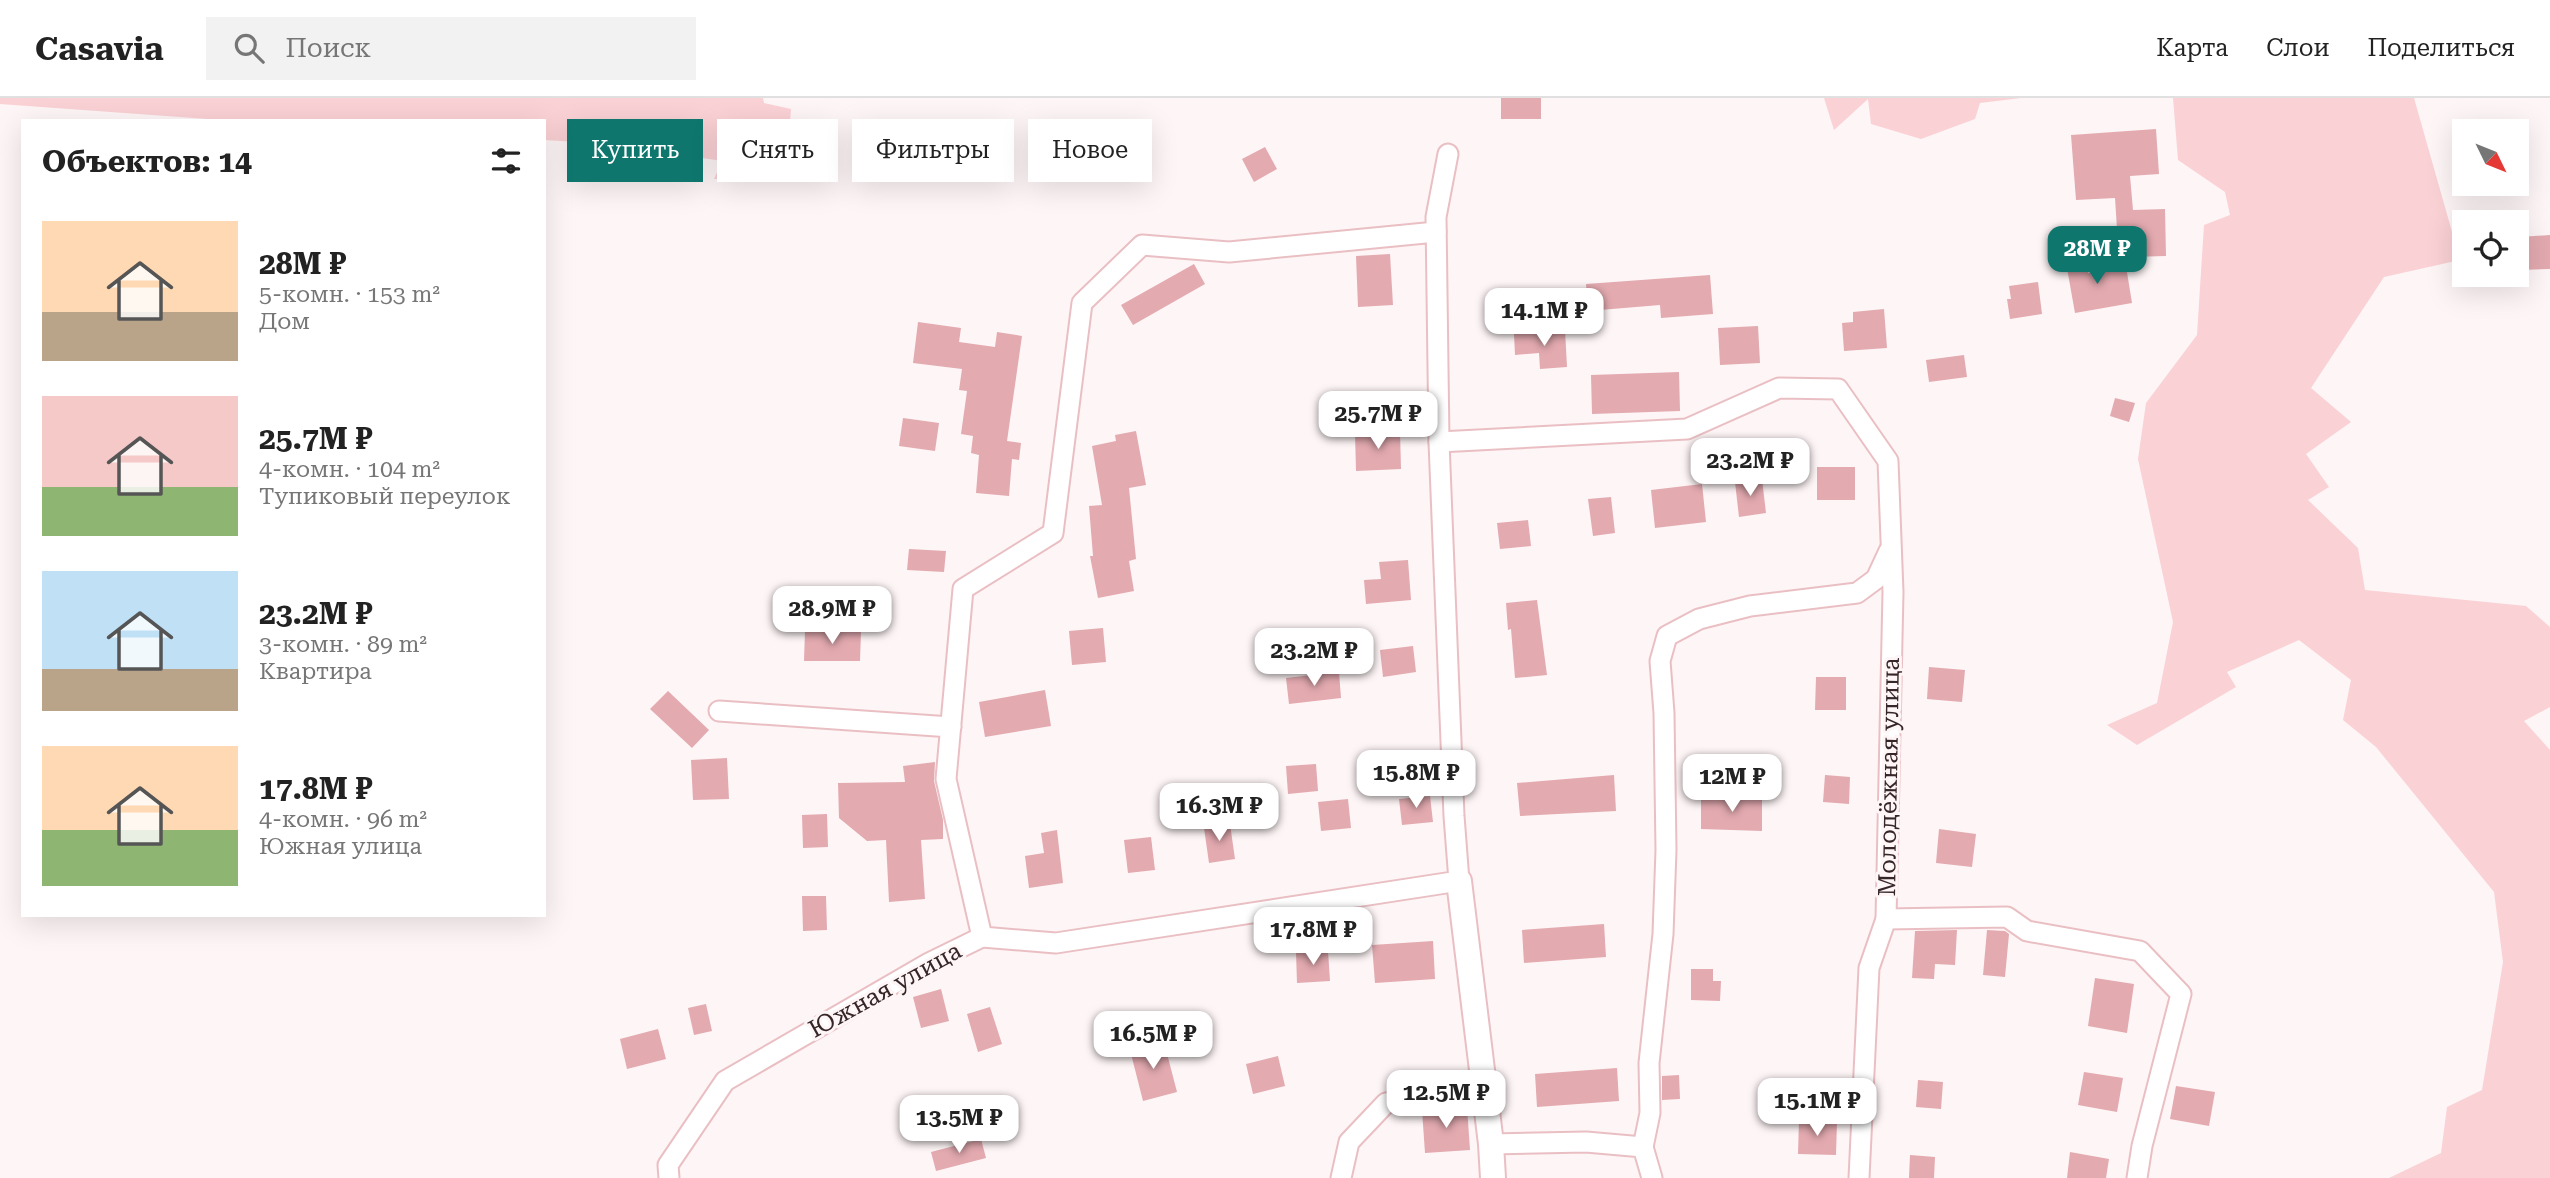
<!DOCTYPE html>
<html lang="ru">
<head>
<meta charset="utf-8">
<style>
  body { margin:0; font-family:"Roboto Serif",serif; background:#f2f2f2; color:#222; height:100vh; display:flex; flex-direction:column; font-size:26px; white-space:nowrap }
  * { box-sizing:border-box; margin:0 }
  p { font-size:23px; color:#767676 }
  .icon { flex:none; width:38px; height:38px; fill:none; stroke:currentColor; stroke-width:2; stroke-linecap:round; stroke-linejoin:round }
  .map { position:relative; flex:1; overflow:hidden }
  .details { position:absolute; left:21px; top:21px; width:525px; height:798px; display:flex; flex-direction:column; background:#fff; border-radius:0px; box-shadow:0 7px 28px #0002 }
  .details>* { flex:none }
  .top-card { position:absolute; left:567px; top:21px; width:665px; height:63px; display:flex; gap:14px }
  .needle { width:46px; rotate:133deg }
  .tools { position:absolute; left:2452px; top:21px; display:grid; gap:14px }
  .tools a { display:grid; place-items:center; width:77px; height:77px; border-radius:0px; background:#fff; box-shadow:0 7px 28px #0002; font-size:35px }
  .price { position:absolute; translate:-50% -60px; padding:0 16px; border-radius:14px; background:#fff; color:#222; font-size:23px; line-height:46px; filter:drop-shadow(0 2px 4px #0008) }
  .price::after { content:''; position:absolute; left:50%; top:42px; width:21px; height:16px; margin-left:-10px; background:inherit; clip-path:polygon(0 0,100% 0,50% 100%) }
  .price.selected { background:#0f766e; color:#fff }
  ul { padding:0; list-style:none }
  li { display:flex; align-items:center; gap:21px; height:175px; padding:0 21px }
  li span { display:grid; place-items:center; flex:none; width:196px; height:140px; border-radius:0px; color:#555 }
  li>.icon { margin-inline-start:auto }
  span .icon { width:84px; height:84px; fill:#fffc; stroke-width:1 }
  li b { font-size:30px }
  h2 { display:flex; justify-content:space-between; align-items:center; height:84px; padding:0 21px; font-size:30px }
  .chip { padding:0 24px; border-radius:0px; background:#fff; box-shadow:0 7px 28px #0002; font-size:24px; line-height:63px }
  .chip.selected { background:#0f766e; color:#fff }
  header { display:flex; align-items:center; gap:42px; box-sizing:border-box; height:98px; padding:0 35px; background:#fff; border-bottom:2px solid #e0e0e0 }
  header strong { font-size:33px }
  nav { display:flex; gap:38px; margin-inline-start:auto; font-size:24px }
  .search { width:490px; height:63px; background:#f2f2f2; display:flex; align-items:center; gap:18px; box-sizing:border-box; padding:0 24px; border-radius:0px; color:#767676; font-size:26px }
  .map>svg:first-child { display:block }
  .green { fill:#fad1d5 }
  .building { fill:#e3aab0 }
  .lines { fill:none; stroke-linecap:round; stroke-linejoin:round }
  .minor-casing { stroke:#eabfc3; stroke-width:23 }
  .tertiary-casing { stroke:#eabfc3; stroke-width:28 }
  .minor { stroke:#fff; stroke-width:19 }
  .tertiary { stroke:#fff; stroke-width:24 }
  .labels { text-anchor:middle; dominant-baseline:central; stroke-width:6; stroke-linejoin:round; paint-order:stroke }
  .street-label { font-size:24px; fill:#362628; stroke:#fef5f6 }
</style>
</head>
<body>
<header>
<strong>Casavia</strong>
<div class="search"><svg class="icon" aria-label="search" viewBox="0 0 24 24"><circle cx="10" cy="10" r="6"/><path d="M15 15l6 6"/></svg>Поиск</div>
<nav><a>Карта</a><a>Слои</a><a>Поделиться</a></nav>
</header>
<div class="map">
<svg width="2550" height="1080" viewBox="0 0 2550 1080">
  <rect width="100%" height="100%" fill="#fef5f6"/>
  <!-- green -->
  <g class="green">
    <polygon points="0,0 763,0 764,5 791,11 788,51 771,68 746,71 743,81 714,81 722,63 610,46 544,42 544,23 235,23 0,6"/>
    <polygon points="1824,0 2021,0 1980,5 1975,21 1921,41 1871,26 1868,1 1834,32"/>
    <polygon points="2173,0 2414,0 2460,162 2384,179 2311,290 2351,324 2306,356 2329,389 2308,402 2358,450 2365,492 2526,508 2550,529 2550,609 2524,623 2550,652 2550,1080 2389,1080 2441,1055 2447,1009 2482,992 2503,864 2494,794 2376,649 2343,622 2351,582 2299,542 2227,574 2236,589 2137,647 2107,627 2157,605 2173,524 2138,361 2146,305 2197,237 2204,127 2230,117 2225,94 2178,62"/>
  </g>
  <!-- building -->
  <g class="building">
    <rect x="1501" y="0" width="40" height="21"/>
    <polygon points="2156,31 2159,76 2130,78 2133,112 2165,111 2166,158 2130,159 2128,131 2117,131 2115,100 2076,102 2071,37"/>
    <polygon points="1265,49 1277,71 1254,84 1242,61"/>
    <polygon points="2550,137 2550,171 2518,172 2518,139"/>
    <polygon points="1390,156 1393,207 1358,209 1356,158"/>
    <polygon points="2085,156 2088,175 2126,168 2132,205 2075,215 2065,159"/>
    <polygon points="1194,166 1205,186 1133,227 1121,207"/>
    <polygon points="1710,177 1713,216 1661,220 1660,207 1588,213 1586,186"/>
    <polygon points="2038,184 2042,216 2010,221 2007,201 2011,201 2009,188"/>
    <polygon points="1884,211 1887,250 1844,253 1842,225 1853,224 1853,214"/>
    <polygon points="918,224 961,230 959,244 995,249 997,234 1022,238 1007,343 1021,345 1019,362 1012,361 1009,398 976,395 979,357 971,355 973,338 961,336 967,293 959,292 962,271 913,265"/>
    <polygon points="1758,228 1760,265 1720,267 1718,230"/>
    <polygon points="1565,232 1567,269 1540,271 1539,255 1515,257 1514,236"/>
    <polygon points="1964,257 1967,279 1929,284 1926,262"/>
    <polygon points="1679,274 1680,313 1592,316 1591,277"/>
    <polygon points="2115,300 2135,305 2129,324 2110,318"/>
    <polygon points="903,320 939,325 935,353 899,348"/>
    <polygon points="1136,333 1146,387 1129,390 1136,461 1129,463 1134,493 1098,500 1090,458 1093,458 1089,408 1102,407 1092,348 1116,343 1115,337"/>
    <polygon points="1400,333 1401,371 1356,373 1355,335"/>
    <rect x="1817" y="369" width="38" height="33"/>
    <polygon points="1762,381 1766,415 1739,419 1735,384"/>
    <polygon points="1702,386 1706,424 1655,430 1651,392"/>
    <polygon points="1611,399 1615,435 1593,438 1588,401"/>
    <polygon points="1528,422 1531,448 1500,451 1497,425"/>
    <polygon points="909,451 946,453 944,474 907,472"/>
    <polygon points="1408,462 1411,502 1366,506 1364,482 1381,481 1379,464"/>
    <polygon points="1537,502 1547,577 1515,580 1511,531 1508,532 1506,505"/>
    <polygon points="1103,530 1106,564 1072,567 1069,533"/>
    <polygon points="805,533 861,533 860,563 804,563"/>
    <polygon points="1413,548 1416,574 1383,579 1380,552"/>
    <polygon points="1929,569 1965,572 1962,604 1927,601"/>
    <polygon points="1339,574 1341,600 1289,606 1286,580"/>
    <polygon points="1816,579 1846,579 1846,612 1815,612"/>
    <polygon points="1045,592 1051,628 985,639 979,604"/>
    <polygon points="668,593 709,632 692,650 650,611"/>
    <polygon points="727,660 729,701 693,702 691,662"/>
    <polygon points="935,664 934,683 943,722 943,741 921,742 925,801 889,804 886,742 867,743 839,720 838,685 905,684 903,668"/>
    <polygon points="1316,666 1318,693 1288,696 1286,668"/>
    <polygon points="1614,677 1616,713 1520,718 1517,685"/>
    <polygon points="1825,677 1850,679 1849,706 1823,704"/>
    <polygon points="1430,698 1433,724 1402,727 1399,701"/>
    <polygon points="1701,700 1762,701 1762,733 1701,731"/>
    <polygon points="1348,701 1351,730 1321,733 1318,704"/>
    <polygon points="827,716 828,749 803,750 802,717"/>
    <polygon points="1230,726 1235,761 1209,765 1204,730"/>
    <polygon points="1939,731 1976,736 1972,769 1936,765"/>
    <polygon points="1057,732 1063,785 1029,790 1025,758 1044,755 1041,735"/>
    <polygon points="1151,739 1155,772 1128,775 1124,742"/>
    <polygon points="802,798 826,798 827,832 803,833"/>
    <polygon points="1604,826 1606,859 1524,865 1522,832"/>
    <polygon points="1957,832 1955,867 1935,866 1934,881 1912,880 1915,833"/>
    <polygon points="1987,832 2005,833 2009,836 2005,879 1983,877"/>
    <polygon points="1433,843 1435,881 1375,885 1372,847"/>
    <polygon points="1328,853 1330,883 1297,885 1296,854"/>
    <polygon points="1691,871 1713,871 1713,883 1721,883 1720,903 1691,902"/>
    <polygon points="2095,880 2134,886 2127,935 2088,928"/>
    <polygon points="941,891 949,923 921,930 913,899"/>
    <polygon points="706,906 712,933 694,937 688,910"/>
    <polygon points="990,909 1002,946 978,954 967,916"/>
    <polygon points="658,931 666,961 627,971 620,941"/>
    <polygon points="1164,944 1177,994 1143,1003 1130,952"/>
    <polygon points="1278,958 1285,988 1253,996 1246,966"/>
    <polygon points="1617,970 1619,1003 1537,1009 1535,976"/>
    <polygon points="2084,974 2123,980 2117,1014 2078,1007"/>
    <polygon points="1679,977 1680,1001 1662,1002 1662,978"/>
    <polygon points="1918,982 1943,984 1941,1011 1916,1009"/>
    <polygon points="2176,988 2215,994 2209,1028 2170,1021"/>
    <polygon points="1467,1009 1470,1052 1425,1055 1422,1012"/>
    <polygon points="1799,1022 1837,1023 1836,1057 1798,1056"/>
    <polygon points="981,1041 986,1060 936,1073 931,1054"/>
    <polygon points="2070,1054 2109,1061 2106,1080 2067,1080"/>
    <polygon points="1910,1057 1935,1059 1934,1080 1909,1080"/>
  </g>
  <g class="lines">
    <defs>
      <g id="minor">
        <polyline points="1439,344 1687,331 1779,290 1838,291 1888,363 1893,494 1886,821 1869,870 1859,1080"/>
        <polyline points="719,613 951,629"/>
        <polyline points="1886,821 2007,819 2027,833 2140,853 2181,896 2142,1048 2137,1080"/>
        <polyline points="982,839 946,681 963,491 1053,435 1082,205 1142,147 1229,154 1436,134"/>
        <polyline points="1491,1046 1586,1044 1643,1049 1652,1080"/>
        <polyline points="1643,1049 1650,1015 1649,965 1663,836 1666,752 1664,615 1660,563 1667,538 1699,521 1750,508 1857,495 1876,481 1889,453"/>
        <polyline points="669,1080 668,1067 725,983 929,865 982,839 1056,845 1459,783 1454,718 1439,344 1436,119 1448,56"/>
        <polyline points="1341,1080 1349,1044 1386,1005 1483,992"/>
      </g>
      <polyline id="tertiary" points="1459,783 1491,1046 1493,1080"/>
    </defs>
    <!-- minor casing -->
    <use href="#minor" class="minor-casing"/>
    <!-- tertiary casing -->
    <use href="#tertiary" class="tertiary-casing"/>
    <!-- minor -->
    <use href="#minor" class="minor"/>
    <!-- tertiary -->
    <use href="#tertiary" class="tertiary"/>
  </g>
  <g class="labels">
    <!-- street labels -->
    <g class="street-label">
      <text transform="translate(1889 679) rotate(-89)">Молодёжная улица</text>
      <text transform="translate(885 892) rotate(-29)">Южная улица</text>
    </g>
  </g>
</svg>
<div class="tools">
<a><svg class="needle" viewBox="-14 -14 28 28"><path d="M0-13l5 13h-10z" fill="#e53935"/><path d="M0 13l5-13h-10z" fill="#767676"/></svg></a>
<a><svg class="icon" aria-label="locate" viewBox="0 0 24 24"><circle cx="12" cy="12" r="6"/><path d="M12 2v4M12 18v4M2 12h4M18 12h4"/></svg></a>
</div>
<b class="price selected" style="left:2097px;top:188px">28M ₽</b>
<b class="price" style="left:1544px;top:250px">14.1M ₽</b>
<b class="price" style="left:1378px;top:353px">25.7M ₽</b>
<b class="price" style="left:1750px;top:400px">23.2M ₽</b>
<b class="price" style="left:832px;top:548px">28.9M ₽</b>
<b class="price" style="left:1314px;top:590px">23.2M ₽</b>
<b class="price" style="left:1416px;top:712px">15.8M ₽</b>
<b class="price" style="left:1732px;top:716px">12M ₽</b>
<b class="price" style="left:1219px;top:745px">16.3M ₽</b>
<b class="price" style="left:1313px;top:869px">17.8M ₽</b>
<b class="price" style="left:1153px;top:973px">16.5M ₽</b>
<b class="price" style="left:1446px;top:1032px">12.5M ₽</b>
<b class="price" style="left:1817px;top:1040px">15.1M ₽</b>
<b class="price" style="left:959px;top:1057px">13.5M ₽</b>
<div class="top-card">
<a class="chip selected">Купить</a>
<a class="chip">Снять</a>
<a class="chip">Фильтры</a>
<a class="chip">Новое</a>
</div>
<section class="details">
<h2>Объектов: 14<svg class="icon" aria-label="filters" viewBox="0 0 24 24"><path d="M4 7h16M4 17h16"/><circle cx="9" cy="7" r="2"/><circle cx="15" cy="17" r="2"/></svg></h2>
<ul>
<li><span style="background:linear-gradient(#ffd9b3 65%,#b9a48a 0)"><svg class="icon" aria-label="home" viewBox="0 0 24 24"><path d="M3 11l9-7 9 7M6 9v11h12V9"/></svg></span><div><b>28M ₽</b><p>5-комн. · 153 m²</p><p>Дом</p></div></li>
<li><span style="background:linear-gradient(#f6c9c9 65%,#8fb573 0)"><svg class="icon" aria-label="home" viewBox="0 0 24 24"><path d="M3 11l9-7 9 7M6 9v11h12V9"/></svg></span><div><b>25.7M ₽</b><p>4-комн. · 104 m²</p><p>Тупиковый переулок</p></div></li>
<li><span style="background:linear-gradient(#bfe0f5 70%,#b9a48a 0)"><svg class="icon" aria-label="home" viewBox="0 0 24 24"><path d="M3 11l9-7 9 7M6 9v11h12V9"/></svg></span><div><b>23.2M ₽</b><p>3-комн. · 89 m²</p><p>Квартира</p></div></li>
<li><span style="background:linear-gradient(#ffd9b3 60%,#8fb573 0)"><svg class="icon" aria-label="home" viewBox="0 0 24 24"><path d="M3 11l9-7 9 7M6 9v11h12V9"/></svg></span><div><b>17.8M ₽</b><p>4-комн. · 96 m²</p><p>Южная улица</p></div></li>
</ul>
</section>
</div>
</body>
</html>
